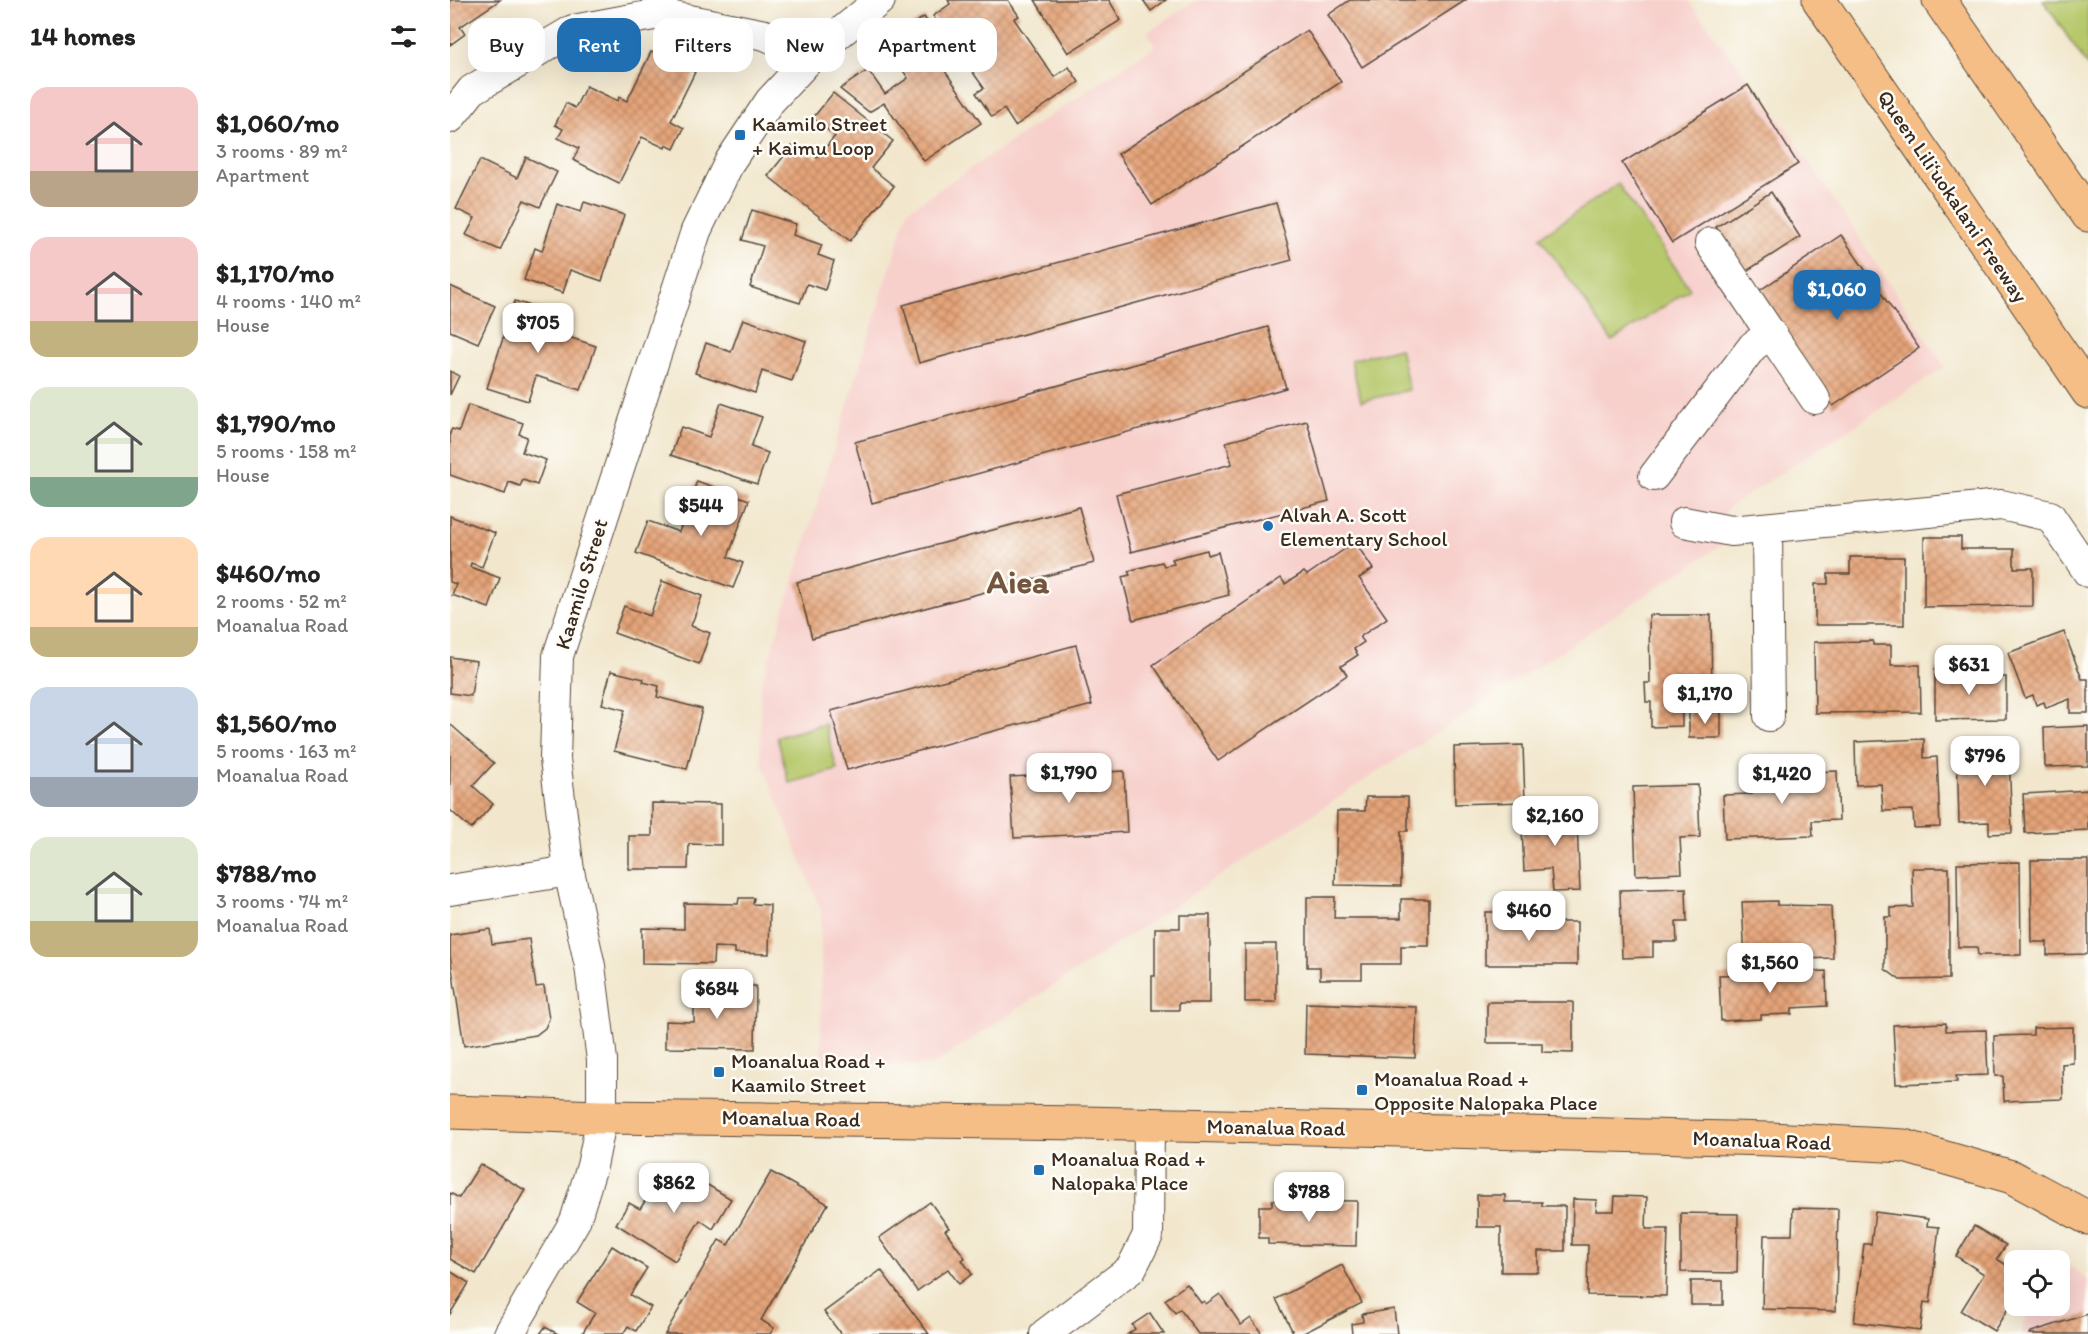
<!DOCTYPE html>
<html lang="en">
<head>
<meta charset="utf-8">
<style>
  body { margin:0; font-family:Itim,sans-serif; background:#f6f6f6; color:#222; height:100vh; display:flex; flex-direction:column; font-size:22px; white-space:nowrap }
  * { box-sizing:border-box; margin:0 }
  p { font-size:20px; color:#767676 }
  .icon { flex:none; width:33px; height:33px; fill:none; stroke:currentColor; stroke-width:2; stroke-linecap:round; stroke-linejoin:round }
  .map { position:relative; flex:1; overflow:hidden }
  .panel { display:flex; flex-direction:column; background:#fff; width:450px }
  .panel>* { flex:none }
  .banner { position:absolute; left:18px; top:18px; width:570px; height:54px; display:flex; gap:12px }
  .fabs { position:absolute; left:1554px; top:1250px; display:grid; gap:12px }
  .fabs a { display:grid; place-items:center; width:66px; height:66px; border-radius:12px; background:#fff; box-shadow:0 6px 24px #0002; font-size:30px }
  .price { position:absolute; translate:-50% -51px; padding:0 14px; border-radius:12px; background:#fff; color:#222; font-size:20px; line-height:39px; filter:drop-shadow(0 2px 3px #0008) }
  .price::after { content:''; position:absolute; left:50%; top:36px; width:18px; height:14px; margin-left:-9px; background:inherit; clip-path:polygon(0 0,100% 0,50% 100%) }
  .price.active { background:#1f6fb2; color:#fff }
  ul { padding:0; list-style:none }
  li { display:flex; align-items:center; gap:18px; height:150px; padding:0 30px }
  li span { display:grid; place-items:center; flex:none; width:168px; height:120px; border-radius:18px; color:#555 }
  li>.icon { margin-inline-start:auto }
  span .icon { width:72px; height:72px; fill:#fffc; stroke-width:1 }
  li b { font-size:26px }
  h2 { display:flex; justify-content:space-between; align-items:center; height:72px; padding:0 30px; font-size:26px }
  .tag { padding:0 21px; border-radius:18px; background:#fff; box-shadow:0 6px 24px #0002; font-size:21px; line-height:54px }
  .tag.active { background:#1f6fb2; color:#fff }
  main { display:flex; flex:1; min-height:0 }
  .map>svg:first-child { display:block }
  .built { fill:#f7d0cc }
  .green { fill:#b6c86b; stroke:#787944; stroke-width:1.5 }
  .building { fill:url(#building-cross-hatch) }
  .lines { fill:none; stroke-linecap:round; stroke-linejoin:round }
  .minor-casing { stroke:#564638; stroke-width:32 }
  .major-casing { stroke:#564638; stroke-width:35 }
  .highway-casing { stroke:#564638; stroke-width:35 }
  .minor { stroke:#fff; stroke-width:30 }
  .major { stroke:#f6be87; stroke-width:33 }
  .highway { stroke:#f6be87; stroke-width:33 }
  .poi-dot { fill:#1f6fb2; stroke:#fdfcf7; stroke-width:2 }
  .labels { text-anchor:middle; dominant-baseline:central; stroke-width:5; stroke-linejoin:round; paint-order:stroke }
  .poi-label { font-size:21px; fill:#3b2a1e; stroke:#fdfcf7; text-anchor:start }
  .street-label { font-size:21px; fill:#3b2a1e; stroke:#fdfcf7 }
  .town-label { font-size:33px; font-weight:bold; fill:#76553e; stroke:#fdfcf7 }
</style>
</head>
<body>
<main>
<section class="panel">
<h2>14 homes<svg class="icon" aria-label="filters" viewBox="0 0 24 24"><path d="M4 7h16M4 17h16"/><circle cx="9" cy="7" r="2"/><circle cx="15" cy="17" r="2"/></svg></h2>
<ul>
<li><span style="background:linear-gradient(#f6c9c9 70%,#b9a48a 0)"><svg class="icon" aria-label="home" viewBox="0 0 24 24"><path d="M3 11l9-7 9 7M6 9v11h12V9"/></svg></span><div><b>$1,060/mo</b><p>3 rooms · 89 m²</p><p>Apartment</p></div></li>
<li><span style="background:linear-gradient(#f6c9c9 70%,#c2b280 0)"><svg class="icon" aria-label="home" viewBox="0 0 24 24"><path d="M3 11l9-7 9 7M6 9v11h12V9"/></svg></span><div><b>$1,170/mo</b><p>4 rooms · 140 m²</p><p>House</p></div></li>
<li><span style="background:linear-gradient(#dfe7d0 75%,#7fa58c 0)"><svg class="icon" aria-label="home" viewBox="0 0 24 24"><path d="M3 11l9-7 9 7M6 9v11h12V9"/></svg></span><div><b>$1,790/mo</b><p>5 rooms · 158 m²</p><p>House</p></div></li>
<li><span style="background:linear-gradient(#ffd9b3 75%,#c2b280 0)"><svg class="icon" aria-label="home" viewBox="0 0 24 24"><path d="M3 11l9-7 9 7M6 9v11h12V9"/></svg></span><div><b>$460/mo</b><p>2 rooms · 52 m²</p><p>Moanalua Road</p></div></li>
<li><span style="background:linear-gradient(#c9d6e8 75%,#9aa5b1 0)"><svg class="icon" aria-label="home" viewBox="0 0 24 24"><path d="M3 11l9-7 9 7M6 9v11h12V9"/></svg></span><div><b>$1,560/mo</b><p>5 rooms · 163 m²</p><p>Moanalua Road</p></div></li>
<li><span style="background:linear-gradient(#dfe7d0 70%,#c2b280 0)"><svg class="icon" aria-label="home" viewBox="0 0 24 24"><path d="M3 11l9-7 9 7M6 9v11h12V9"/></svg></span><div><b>$788/mo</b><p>3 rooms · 74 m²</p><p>Moanalua Road</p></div></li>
</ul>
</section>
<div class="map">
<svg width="1638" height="1334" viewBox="0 0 1638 1334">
  <defs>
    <pattern id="building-cross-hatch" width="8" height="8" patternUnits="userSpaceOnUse" patternTransform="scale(1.5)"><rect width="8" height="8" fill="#e5a479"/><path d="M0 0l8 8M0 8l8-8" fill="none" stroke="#bb8663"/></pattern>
  </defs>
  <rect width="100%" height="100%" fill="#fdfcf7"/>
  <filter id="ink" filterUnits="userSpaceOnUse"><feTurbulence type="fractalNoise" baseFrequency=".0167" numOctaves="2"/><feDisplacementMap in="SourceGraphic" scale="12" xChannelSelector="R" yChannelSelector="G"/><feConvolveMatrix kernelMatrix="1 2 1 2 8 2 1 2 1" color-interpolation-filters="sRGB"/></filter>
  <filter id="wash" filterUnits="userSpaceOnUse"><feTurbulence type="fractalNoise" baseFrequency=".008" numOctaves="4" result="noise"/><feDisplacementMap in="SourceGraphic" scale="24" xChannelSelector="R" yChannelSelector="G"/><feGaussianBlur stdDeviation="1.35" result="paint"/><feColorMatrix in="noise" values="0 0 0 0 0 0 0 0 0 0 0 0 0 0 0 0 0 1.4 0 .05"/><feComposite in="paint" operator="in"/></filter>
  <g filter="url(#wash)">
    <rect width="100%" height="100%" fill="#f2e7cd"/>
    <!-- built -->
    <g class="built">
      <polygon points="747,0 1238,0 1336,128 1495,367 1276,509 1276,542 483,1065 371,1063 371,911 311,760 310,688 458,210 705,46 697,32"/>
      <polygon points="1596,1248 1638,1280 1638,1334 1571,1334 1579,1305 1610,1305 1610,1260 1592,1260"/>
    </g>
    <!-- green -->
    <g class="green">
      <polygon points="1593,0 1638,0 1638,67"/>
      <polygon points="1168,184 1240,289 1162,341 1090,237"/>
      <polygon points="950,348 959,390 911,401 901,360"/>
      <polygon points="375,724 387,770 339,783 327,737"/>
    </g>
    <g id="blocks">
      <!-- building -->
      <g class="building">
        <polygon points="0,0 50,0 10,27 15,34 0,45"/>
        <polygon points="498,0 558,0 569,16 564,19 604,77 619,67 629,82 565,126 554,109 542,117 526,93 534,88 483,16 500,4"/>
        <polygon points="585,0 659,0 671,20 618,53"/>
        <polygon points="693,0 716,0 701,11"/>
        <polygon points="900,0 1016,0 912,67 878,15"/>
        <polygon points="474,17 499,54 488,61 531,123 474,161 434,103 419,112 390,89 418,70 435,94 458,78 435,43"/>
        <polygon points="857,30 891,82 702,205 668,154"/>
        <polygon points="212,49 237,61 234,67 245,72 221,121 234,128 224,149 216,145 215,148 192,137 169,183 123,160 129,148 108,138 113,129 105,125 116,103 125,108 136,86 168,101 169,97 177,101 201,52 209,55"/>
        <polygon points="1298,85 1348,164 1222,243 1172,163"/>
        <polygon points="383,93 443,141 421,168 444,186 400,241 318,176 342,146 355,156 359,152 367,158 385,136 363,118"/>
        <polygon points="76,157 107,172 90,207 74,200 50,250 16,235 25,218 6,209 30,160 67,178"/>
        <polygon points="1321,192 1350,237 1295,272 1266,227"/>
        <polygon points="134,202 174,215 152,281 120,270 113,293 74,280 85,248 92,251 107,204 131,212"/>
        <polygon points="826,203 842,260 469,363 453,305"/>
        <polygon points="302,210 346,224 343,235 372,245 368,255 384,261 375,290 357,284 350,303 300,287 313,246 292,240"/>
        <polygon points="1391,235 1469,348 1383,406 1306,293"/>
        <polygon points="0,286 45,306 28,343 0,331"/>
        <polygon points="65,301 109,315 103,332 146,346 131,390 86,376 78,401 37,388"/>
        <polygon points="293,319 356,341 342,381 312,371 305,393 245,373 256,343 281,352"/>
        <polygon points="818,327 836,388 422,503 405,442"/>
        <polygon points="0,371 9,376 0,395"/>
        <polygon points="271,403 312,417 301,447 318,453 307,484 221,455 231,427 259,437"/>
        <polygon points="18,405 73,423 69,434 77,437 72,452 96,460 87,485 73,480 70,486 59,482 55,494 0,475 0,433 2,429 9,431"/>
        <polygon points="857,421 879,501 681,552 666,494 782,464 776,442"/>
        <polygon points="247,481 299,500 278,557 293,563 283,588 186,553 198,521 229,532"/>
        <polygon points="629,507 644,563 362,638 347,582"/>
        <polygon points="0,516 45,533 32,567 21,563 20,567 50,578 39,608 2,595 6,584 0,582"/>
        <polygon points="1474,537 1511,537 1511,549 1564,549 1564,568 1583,568 1583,606 1474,607"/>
        <polygon points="905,542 923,569 909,578 937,618 910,637 914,642 904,649 908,655 891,666 897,675 768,761 703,665 831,578 835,584 854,572 857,575"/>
        <polygon points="757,550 758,555 768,552 779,595 683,620 672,577 680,575 678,571 712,562 714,566 724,564 722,559"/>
        <polygon points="1400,557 1454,557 1454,625 1365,625 1365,584 1378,584 1378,574 1400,574"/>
        <polygon points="212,581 252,596 241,626 260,633 249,664 164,633 174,606 200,616"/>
        <polygon points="1199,615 1261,615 1262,702 1232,703 1232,726 1201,727 1201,702 1196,702 1195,683 1200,683"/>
        <polygon points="1614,632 1632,679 1638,679 1638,713 1620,713 1620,699 1596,708 1594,702 1586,705 1583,695 1575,698 1558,653"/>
        <polygon points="1423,641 1423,645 1441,645 1441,665 1470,665 1471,712 1365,713 1364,642"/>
        <polygon points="626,645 642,705 397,770 381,711"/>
        <polygon points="0,657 26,661 21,696 0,693"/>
        <polygon points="1485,669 1531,669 1531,677 1556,677 1556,719 1485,720"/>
        <polygon points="161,671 194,679 193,682 209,686 207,697 252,709 237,769 164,751 175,710 152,704"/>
        <rect x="1239" y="712" width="32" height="26"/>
        <polygon points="0,724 44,763 23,786 43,804 21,829 0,810"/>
        <polygon points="1638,726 1638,766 1595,767 1594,728"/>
        <polygon points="1474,739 1474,758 1487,757 1490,827 1464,828 1463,810 1433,811 1431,784 1406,785 1405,742"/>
        <polygon points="1073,745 1075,802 1005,804 1004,747"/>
        <polygon points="1548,745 1548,754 1559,753 1562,833 1539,834 1539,822 1509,823 1507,746"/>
        <polygon points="674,771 677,832 564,838 560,777"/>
        <polygon points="1387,771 1389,820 1362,821 1363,836 1275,839 1273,795 1302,794 1301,774"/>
        <polygon points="1248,785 1250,837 1230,838 1232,873 1186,875 1183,787"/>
        <polygon points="1638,790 1638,830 1575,833 1573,794"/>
        <polygon points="916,797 958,797 958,831 951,831 951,886 885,885 887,811 915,811"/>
        <polygon points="1126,802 1130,891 1103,892 1101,869 1074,871 1072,829 1097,828 1095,803"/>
        <polygon points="202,803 271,804 271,845 239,844 238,869 179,869 179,836 202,836"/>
        <polygon points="1581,860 1638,860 1638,954 1597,955 1597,942 1582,942"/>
        <polygon points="1570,862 1571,955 1528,955 1527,947 1508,947 1507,863"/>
        <polygon points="1462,868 1499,868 1499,979 1450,980 1435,969 1435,917 1441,917 1441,908 1463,907"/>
        <polygon points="1236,888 1237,922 1226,922 1227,942 1203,942 1203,957 1172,958 1170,890"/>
        <polygon points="857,897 885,897 884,918 951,918 951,899 979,899 979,946 951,946 951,964 912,964 912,979 870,979 870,967 857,967"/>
        <polygon points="289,898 304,898 303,904 320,905 319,954 285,953 285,948 264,947 263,964 192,963 192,928 234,929 234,903 288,904"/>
        <polygon points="1327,901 1327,905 1381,906 1383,958 1295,961 1292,902"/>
        <polygon points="1035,912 1065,912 1065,922 1127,922 1127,965 1035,965"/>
        <polygon points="730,915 760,915 760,1003 729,1003 729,1010 702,1010 702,976 705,976 705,928 730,928"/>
        <polygon points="40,929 42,944 79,939 86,987 94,986 99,1019 95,1028 86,1035 14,1046 0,955 0,935"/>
        <rect x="795" y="944" width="31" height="58"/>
        <polygon points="1376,971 1377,1006 1342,1008 1342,1014 1311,1015 1311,1019 1271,1021 1269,975"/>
        <polygon points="244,985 306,986 305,1049 215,1048 215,1021 244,1022"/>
        <polygon points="1037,1002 1123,1002 1123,1053 1092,1052 1092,1043 1037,1043"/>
        <polygon points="856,1003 967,1007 965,1058 855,1054"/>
        <polygon points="1496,1023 1496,1031 1536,1030 1538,1075 1506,1076 1507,1082 1446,1084 1443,1025"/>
        <polygon points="1623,1027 1623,1063 1612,1064 1613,1099 1554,1101 1553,1076 1545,1076 1544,1036 1583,1035 1583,1028"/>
        <polygon points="30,1164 75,1190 26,1274 0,1259 0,1193 9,1198"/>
        <polygon points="233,1170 281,1199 263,1229 250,1220 225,1261 166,1224 179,1203 190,1209 206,1184 219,1192"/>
        <polygon points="321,1172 378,1204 311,1320 324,1328 320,1334 215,1334 269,1240 278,1245"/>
        <polygon points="1027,1195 1055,1195 1055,1202 1092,1202 1092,1206 1115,1206 1115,1251 1088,1251 1088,1272 1051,1272 1051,1227 1027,1227"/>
        <polygon points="1165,1196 1197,1197 1196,1229 1218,1229 1216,1296 1137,1295 1138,1245 1122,1245 1123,1199 1147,1200 1146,1211 1164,1211"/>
        <polygon points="822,1200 907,1201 906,1246 818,1244 818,1238 809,1238 809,1206 822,1206"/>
        <polygon points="480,1202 499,1228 495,1230 515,1258 512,1260 522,1274 509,1284 498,1269 467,1291 429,1238"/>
        <polygon points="1343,1208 1388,1209 1386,1311 1312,1309 1314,1235 1342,1235"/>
        <polygon points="1425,1212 1478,1219 1477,1226 1489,1227 1480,1303 1474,1302 1470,1330 1404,1322 1414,1244 1421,1244"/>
        <polygon points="1231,1213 1288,1214 1287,1273 1231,1272"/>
        <polygon points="1524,1226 1556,1245 1547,1259 1564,1270 1564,1299 1544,1331 1511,1311 1534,1274 1506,1256"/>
        <polygon points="162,1246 197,1268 180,1295 201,1307 186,1331 178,1326 173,1334 136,1334 133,1332 145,1313 127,1302"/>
        <polygon points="892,1265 912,1303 852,1334 844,1334 826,1299"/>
        <polygon points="431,1270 479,1334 391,1334 374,1312"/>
        <polygon points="0,1271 19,1283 0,1314"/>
        <rect x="1241" y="1281" width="32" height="24"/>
        <polygon points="737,1284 751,1303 754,1301 756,1304 770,1294 791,1325 801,1318 812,1334 748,1334 730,1309 725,1313 715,1300"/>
        <polygon points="944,1309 947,1334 902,1334 901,1324 913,1322 912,1314"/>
        <polygon points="700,1313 714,1334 678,1334 685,1329 682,1325"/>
        <polygon points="1638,1314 1638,1334 1580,1334 1581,1332"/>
        <polygon points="95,1327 108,1334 90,1334"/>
      </g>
    </g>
  </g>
  <g filter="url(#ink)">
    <use href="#blocks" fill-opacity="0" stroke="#564638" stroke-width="1.5"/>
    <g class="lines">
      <defs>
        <g id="minor">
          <polyline points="0,118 22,90 123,30 209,14 315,35 362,56"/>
          <polyline points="1321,334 1365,399"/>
          <polyline points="1204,476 1303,346 1321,334 1260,243"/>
          <polyline points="1234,522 1281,531 1551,505 1600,516 1638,572"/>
          <polyline points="1317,528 1319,716"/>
          <polyline points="0,890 119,871"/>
          <polyline points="59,1334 125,1221 142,1166 152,1117 152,1060 140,966 119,871 105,759 108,656 246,231 280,161 320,101 362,56 430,0"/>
          <polyline points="595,1334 681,1269 698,1235 699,1124"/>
        </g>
        <polyline id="major" points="0,1112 152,1117 632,1123 995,1131 1320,1139 1454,1146 1562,1177 1638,1218"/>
        <g id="highway">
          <polyline points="1369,0 1638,392"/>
          <polyline points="1489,0 1638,215"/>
        </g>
      </defs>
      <!-- minor casing -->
      <use href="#minor" class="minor-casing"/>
      <!-- major casing -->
      <use href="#major" class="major-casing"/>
      <!-- highway casing -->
      <use href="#highway" class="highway-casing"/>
      <!-- minor -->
      <use href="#minor" class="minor"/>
      <!-- major -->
      <use href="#major" class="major"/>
      <!-- highway -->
      <use href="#highway" class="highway"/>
    </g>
  </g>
  <!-- markers -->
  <g class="poi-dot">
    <rect x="284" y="129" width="12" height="12" rx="3"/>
    <circle cx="818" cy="526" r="6"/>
    <rect x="263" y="1066" width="12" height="12" rx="3"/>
    <rect x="906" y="1084" width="12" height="12" rx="3"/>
    <rect x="583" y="1164" width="12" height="12" rx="3"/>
  </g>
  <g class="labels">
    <!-- poi labels -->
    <g class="poi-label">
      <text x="302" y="123">Kaamilo Street<tspan x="302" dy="24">+ Kaimu Loop</tspan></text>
      <text x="830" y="514">Alvah A. Scott<tspan x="830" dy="24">Elementary School</tspan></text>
      <text x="281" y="1060">Moanalua Road +<tspan x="281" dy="24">Kaamilo Street</tspan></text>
      <text x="924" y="1078">Moanalua Road +<tspan x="924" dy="24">Opposite Nalopaka Place</tspan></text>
      <text x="601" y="1158">Moanalua Road +<tspan x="601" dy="24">Nalopaka Place</tspan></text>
    </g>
    <!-- street labels -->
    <g class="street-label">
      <text transform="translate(1503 196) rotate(56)">Queen Liliʻuokalani Freeway</text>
      <text transform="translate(131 584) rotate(-73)">Kaamilo Street</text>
      <text transform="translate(341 1118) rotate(1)">Moanalua Road</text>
      <text transform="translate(826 1127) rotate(1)">Moanalua Road</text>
      <text transform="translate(1312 1140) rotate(2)">Moanalua Road</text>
    </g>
    <!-- town labels -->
    <g class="town-label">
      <text x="568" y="581">Aiea</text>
    </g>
  </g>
</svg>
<div class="fabs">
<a><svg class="icon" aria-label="locate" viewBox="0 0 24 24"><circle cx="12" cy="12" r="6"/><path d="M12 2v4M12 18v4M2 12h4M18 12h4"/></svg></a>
</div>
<b class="price active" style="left:1387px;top:321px">$1,060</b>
<b class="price" style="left:88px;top:354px">$705</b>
<b class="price" style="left:251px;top:537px">$544</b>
<b class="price" style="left:1519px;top:696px">$631</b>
<b class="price" style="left:1255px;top:725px">$1,170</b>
<b class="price" style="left:1535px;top:787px">$796</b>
<b class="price" style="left:619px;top:804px">$1,790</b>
<b class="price" style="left:1332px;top:805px">$1,420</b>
<b class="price" style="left:1105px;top:847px">$2,160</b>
<b class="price" style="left:1079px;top:942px">$460</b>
<b class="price" style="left:1320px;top:994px">$1,560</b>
<b class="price" style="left:267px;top:1020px">$684</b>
<b class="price" style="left:224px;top:1214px">$862</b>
<b class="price" style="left:859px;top:1223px">$788</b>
<div class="banner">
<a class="tag">Buy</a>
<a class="tag active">Rent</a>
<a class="tag">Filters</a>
<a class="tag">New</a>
<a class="tag">Apartment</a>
</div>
</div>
</main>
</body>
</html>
